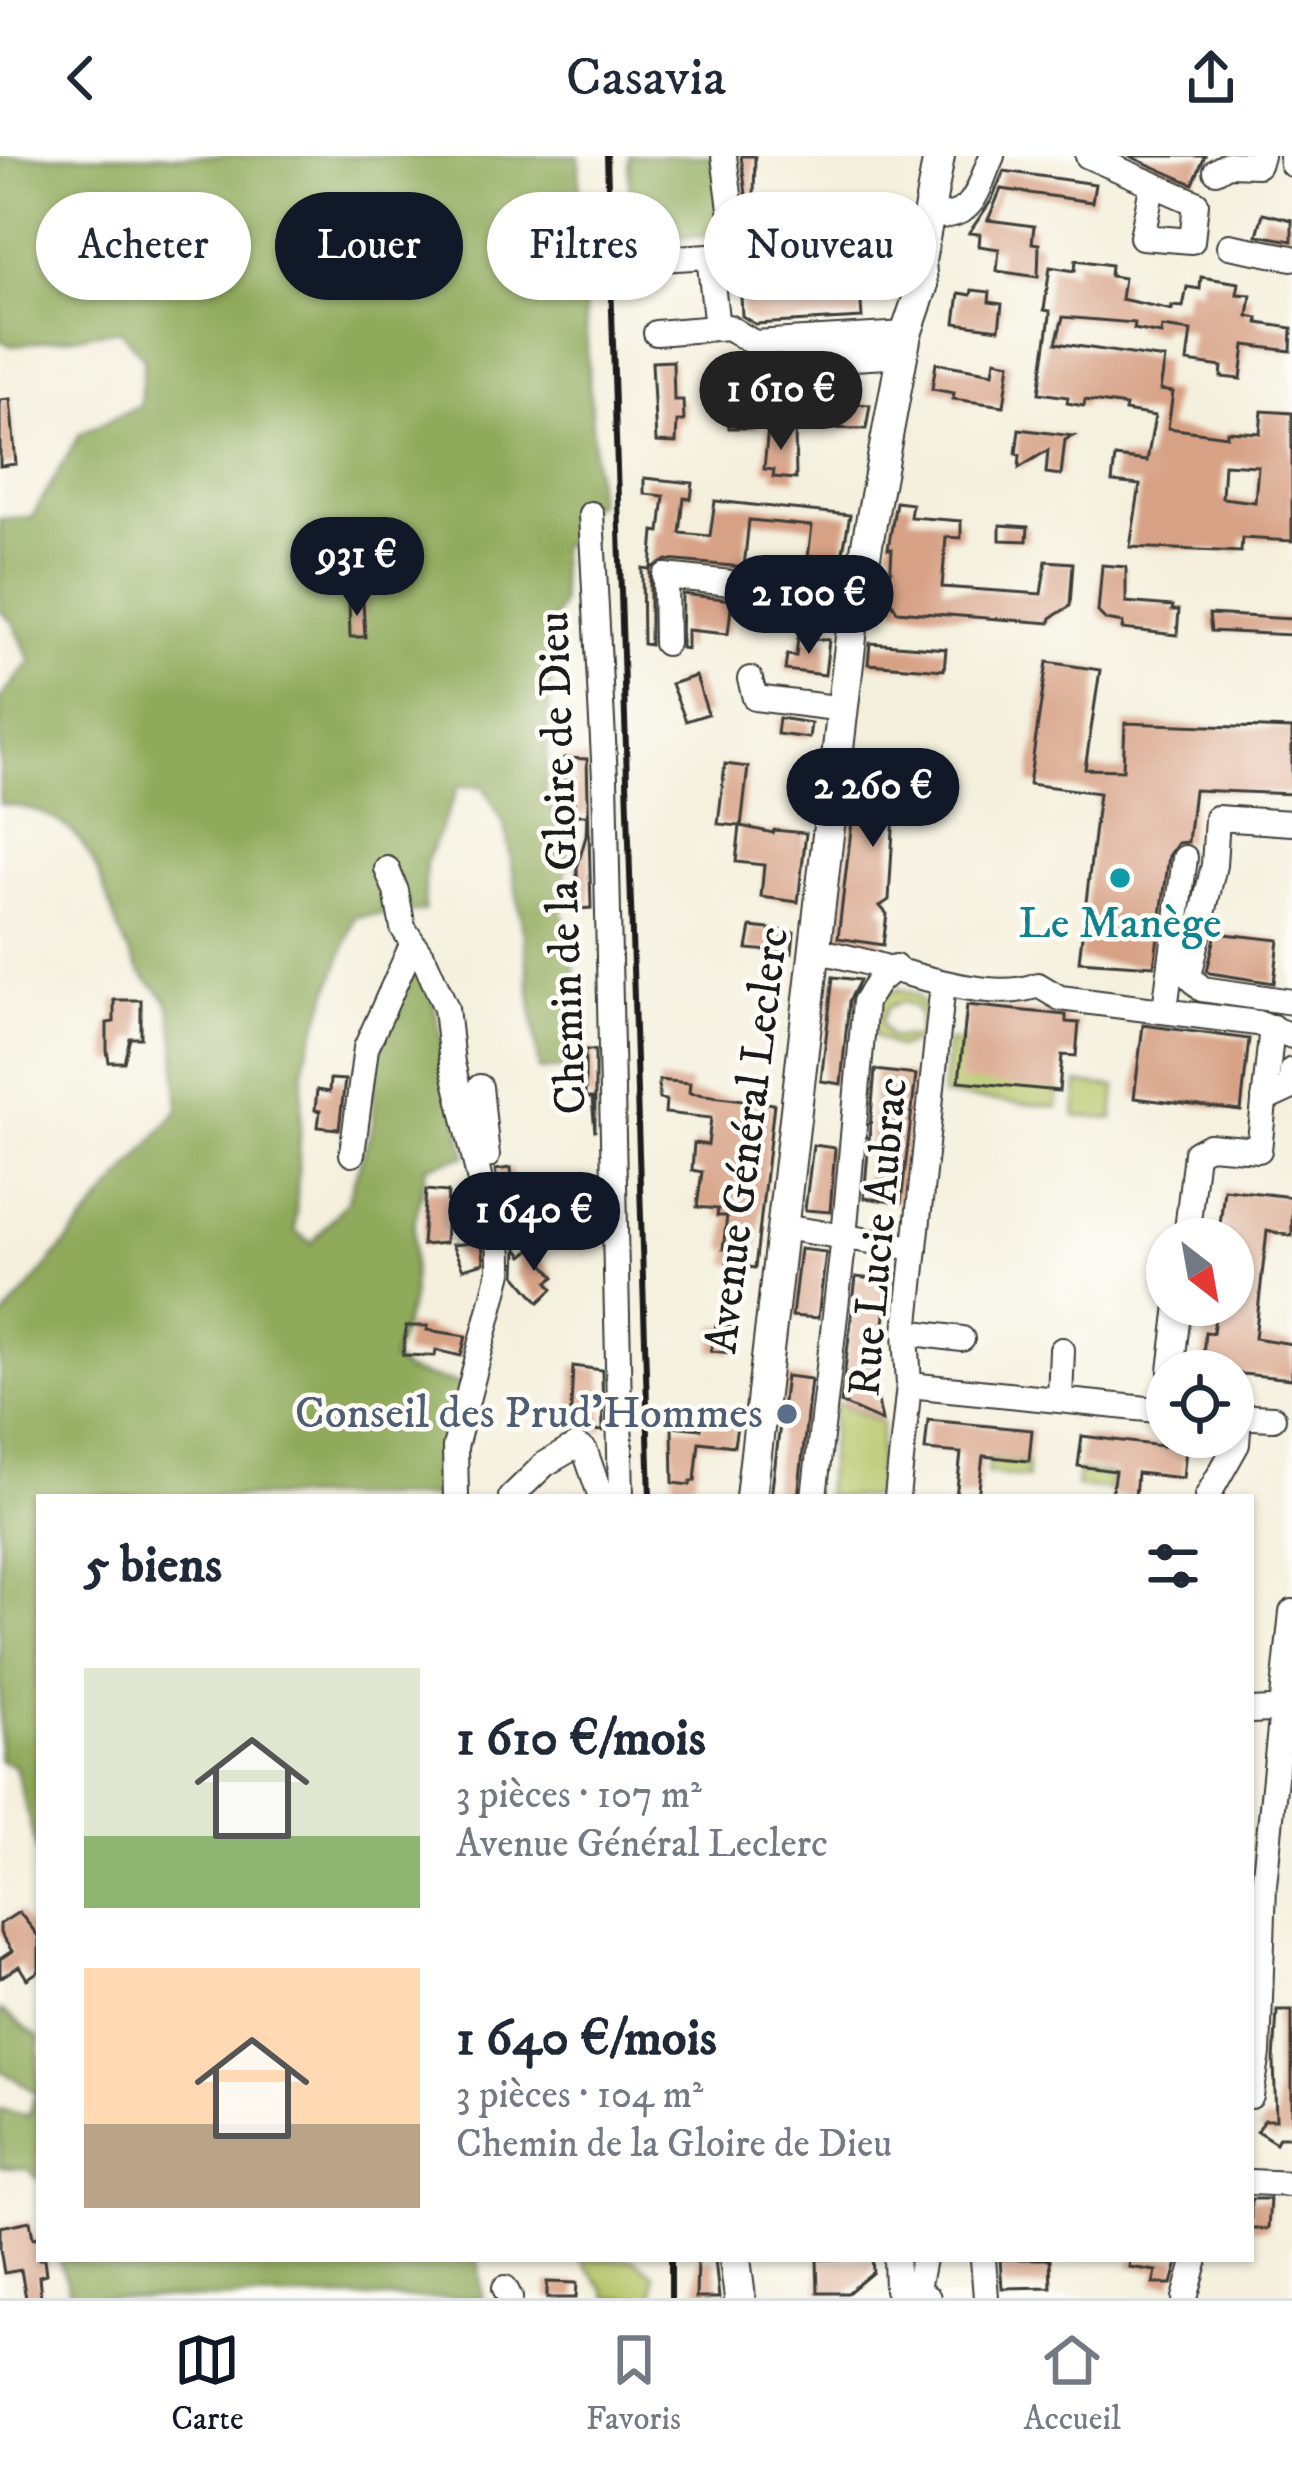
<!DOCTYPE html>
<html lang="fr">
<head>
<meta charset="utf-8">
<style>
  body { margin:0; font-family:"IM FELL DW Pica",serif; background:#f6f6f7; color:#1f2937; height:100vh; display:flex; flex-direction:column; font-size:45px; white-space:nowrap }
  * { box-sizing:border-box; margin:0 }
  p { font-size:39px; color:#747a83 }
  .icon { flex:none; width:66px; height:66px; fill:none; stroke:currentColor; stroke-width:2; stroke-linecap:round; stroke-linejoin:round }
  .map { position:relative; flex:1; overflow:hidden }
  .drawer { position:absolute; left:36px; top:1338px; width:1218px; height:768px; display:flex; flex-direction:column; background:#fff; border-radius:0px; box-shadow:0 3px 9px #0004 }
  .drawer>* { flex:none }
  .hud { position:absolute; left:36px; top:36px; width:1221px; height:108px; display:flex; gap:24px }
  .needle { width:78px; rotate:149deg }
  .controls { position:absolute; left:1146px; top:1062px; display:grid; gap:24px }
  .controls a { display:grid; place-items:center; width:108px; height:108px; border-radius:50%; background:#fff; box-shadow:0 3px 9px #0004; font-size:60px }
  .price { position:absolute; translate:-50% -102px; padding:0 27px; border-radius:42px; background:#111827; color:#fff; font-size:39px; line-height:78px; filter:drop-shadow(0 3px 6px #0008) }
  .price::after { content:''; position:absolute; left:50%; top:72px; width:36px; height:27px; margin-left:-18px; background:inherit; clip-path:polygon(0 0,100% 0,50% 100%) }
  .price.on { background:#222; color:#fff }
  ul { padding:0; list-style:none }
  li { display:flex; align-items:center; gap:36px; height:300px; padding:0 48px }
  li span { display:grid; place-items:center; flex:none; width:336px; height:240px; border-radius:0px; color:#555 }
  li>.icon { margin-inline-start:auto }
  span .icon { width:144px; height:144px; fill:#fffc; stroke-width:1 }
  li b { font-size:51px }
  h2 { display:flex; justify-content:space-between; align-items:center; height:144px; padding:0 48px; font-size:51px }
  .pill { padding:0 42px; border-radius:54px; background:#fff; box-shadow:0 3px 9px #0004; font-size:42px; line-height:108px }
  .pill.on { background:#111827; color:#fff }
  header { display:flex; justify-content:space-between; align-items:center; height:156px; padding:0 48px; background:#fff; font-size:54px; font-weight:600 }
  .dock { display:flex; justify-content:space-around; align-items:center; height:168px; border-top:3px solid #e0e1e3; background:#fff; font-size:33px; color:#747a83 }
  .dock a { display:grid; justify-items:center; gap:6px }
  .dock .on { color:#111827 }
  .map>svg:first-child { display:block }
  .green { fill:#b5c568; stroke:#687042; stroke-width:3 }
  .forest { fill:#90aa5c; stroke:#56633c; stroke-width:3 }
  .building { fill:#d7a185; fill-rule:evenodd }
  .lines { fill:none; stroke-linecap:round; stroke-linejoin:round }
  .minor-casing { stroke:#3c3c39; stroke-width:28 }
  .major-casing { stroke:#3c3c39; stroke-width:34 }
  .minor { stroke:#fff; stroke-width:24 }
  .major { stroke:#fff; stroke-width:30 }
  .rail { stroke:#1c1c1c; stroke-width:6 }
  .culture-dot { fill:#0f9aa8; stroke:#fdfcf7; stroke-width:4.5 }
  .service-dot { fill:#5c6f8a; stroke:#fdfcf7; stroke-width:4.5 }
  .labels { text-anchor:middle; dominant-baseline:central; stroke-width:9; stroke-linejoin:round; paint-order:stroke }
  .street-label { font-size:45px; fill:#1c1c1c; stroke:#fdfcf7 }
  .culture-label { font-size:45px; fill:#0d838f; stroke:#fdfcf7 }
  .service-label { font-size:45px; fill:#4e5e75; stroke:#fdfcf7; text-anchor:end }
</style>
</head>
<body>
<header><svg class="icon" aria-label="back" viewBox="0 0 24 24"><path d="M15 5l-7 7 7 7"/></svg>Casavia<svg class="icon" aria-label="share" viewBox="0 0 24 24"><path d="M12 15V3M7 8l5-5 5 5M5 13v7h14v-7"/></svg></header>
<div class="map">
<svg width="1292" height="2142" viewBox="0 0 1292 2142">
  <rect width="100%" height="100%" fill="#fdfcf7"/>
  <filter id="ink" filterUnits="userSpaceOnUse"><feTurbulence type="fractalNoise" baseFrequency=".00833" numOctaves="2"/><feDisplacementMap in="SourceGraphic" scale="24" xChannelSelector="R" yChannelSelector="G"/><feConvolveMatrix kernelMatrix="1 2 1 2 8 2 1 2 1" color-interpolation-filters="sRGB"/></filter>
  <filter id="wash" filterUnits="userSpaceOnUse"><feTurbulence type="fractalNoise" baseFrequency=".004" numOctaves="4" result="noise"/><feDisplacementMap in="SourceGraphic" scale="48" xChannelSelector="R" yChannelSelector="G"/><feGaussianBlur stdDeviation="2.7" result="paint"/><feColorMatrix in="noise" values="0 0 0 0 0 0 0 0 0 0 0 0 0 0 0 0 0 1.4 0 .05"/><feComposite in="paint" operator="in"/></filter>
  <g filter="url(#wash)">
    <rect width="100%" height="100%" fill="#f4f0dd"/>
    <!-- green -->
    <g class="green">
      <polygon points="900,833 917,839 930,862 922,882 918,878 920,860 913,849 901,846 888,852 881,866 890,881 914,881 918,885 897,892 875,880 871,855 884,838"/>
      <polygon points="948,885 963,887 1059,935 1057,951 942,940"/>
      <polygon points="1078,927 1116,931 1113,963 1075,960"/>
      <polygon points="835,1247 882,1266 876,1341 825,1341"/>
      <polygon points="989,1303 1028,1307 1027,1322 987,1318"/>
      <polygon points="1078,1315 1111,1318 1110,1334 1076,1331"/>
      <polygon points="580,2103 633,2103 654,2118 654,2142 607,2142 606,2135"/>
    </g>
    <!-- forest -->
    <g class="forest">
      <path d="M0 0H579L580 78 597 346 585 353V375L559 391 561 448 553 466 545 636 568 690 562 755 588 877 568 912 539 914 524 780 505 670 483 630H459L426 706 424 755 355 761 304 907 295 1075 312 1087 347 1045 374 965 371 909 410 810 427 814 466 1000 427 1010 414 1069 412 1144 392 1204 406 1215 463 1229 448 1341H39V1703L15 1610 0 1605V1166L179 953C176 923 178 878 169 850 164 836 147 827 139 814 92 741 111 657 0 648V543L31 505 13 466 0 455V363L32 361 80 278 140 249 144 202 120 174 12 190 0 184Z"/>
      <polygon points="629,0 719,0 730,78 630,86"/>
      <polygon points="0,1854 39,1882 39,2024 28,2013 0,2011 0,1953 29,1960 36,1936 0,1914"/>
      <polygon points="59,2103 478,2103 483,2142 71,2142"/>
    </g>
    <g id="blocks">
      <!-- building -->
      <g class="building">
        <polygon points="741,0 755,0 753,77 751,77"/>
        <polygon points="1129,0 1205,0 1193,28"/>
        <polygon points="1004,15 1095,28 1092,46 1001,33 988,64 1034,70 1032,87 1039,88 1038,121 997,115 999,93 979,90 980,78 969,77 991,45"/>
        <polygon points="1263,57 1292,64 1292,85 1257,79"/>
        <polygon points="844,59 903,69 899,90 819,94 819,69 843,68"/>
        <path d="M1076 104 1111 109 1110 120 1124 122 1121 143 1172 154V150L1183 151 1187 131 1200 133 1201 121 1239 127 1237 138 1251 139 1248 160 1258 162V167L1292 172 1291 195 1245 189 1241 223 1221 221 1222 211 1187 206 1191 175 1162 171 1161 178 1134 173 1135 167 1063 161 1056 187 1165 203 1160 234 1173 236 1168 272 1227 280V275L1260 277 1262 255 1292 257V385L1242 382 1241 396 1130 391 1140 329 1112 326 1115 301 1147 305 1155 260 1125 255 1126 250 1085 244 1084 250 1067 247 1068 241 1039 237 1050 160V155L1044 154 1050 111 1075 115ZM1224 308 1258 310 1255 346 1222 342Z"/>
        <polygon points="800,129 801,134 860,132 862,162 755,168 742,160 741,140 787,135 787,131"/>
        <polygon points="972,134 990,136 989,146 1002,148 999,173 955,167 959,137 971,139"/>
        <polygon points="995,204 1010,207 1004,250 953,243 954,237 932,233 936,207 993,217"/>
        <polygon points="673,205 674,244 683,244 684,265 677,265 676,287 656,286 652,206"/>
        <polygon points="10,243 16,308 0,310 0,244"/>
        <polygon points="834,246 870,249 866,273 813,272 814,250 834,250"/>
        <polygon points="722,250 759,250 759,272 729,272 728,264 722,264"/>
        <polygon points="768,272 795,272 796,323 773,321 774,314 764,313"/>
        <polygon points="1019,273 1073,280 1065,284 1061,319 1046,317 1048,294 1019,312 1020,299 1016,298"/>
        <polygon points="644,322 693,327 691,343 684,342 680,377 710,380 715,345 850,359 838,422 806,418 812,370 749,364 744,411 667,404 651,412 654,375 660,376 664,340 644,338"/>
        <polygon points="896,346 912,348 910,361 961,365 961,382 946,381 942,431 1041,438 1046,405 1073,407 1070,450 1051,462 1050,467 897,455 889,442 892,393 888,393"/>
        <polygon points="1000,369 1028,371 1027,385 1000,384"/>
        <polygon points="1102,409 1126,411 1126,446 1173,450 1172,454 1179,454 1177,479 1122,473 1123,467 1106,464 1098,456"/>
        <polygon points="642,412 650,413 650,489 643,488"/>
        <polygon points="682,438 732,444 728,478 687,474 687,493 681,492"/>
        <polygon points="349,444 363,444 365,481 350,481"/>
        <polygon points="1209,458 1292,463 1292,479 1211,475"/>
        <polygon points="798,482 829,484 825,519 785,514 787,499 796,500"/>
        <polygon points="870,487 946,493 944,514 868,508"/>
        <polygon points="1047,506 1100,514 1085,613 1123,614 1125,567 1292,573 1292,638 1194,634 1188,686 1178,687 1169,700 1154,810 1079,805 1099,637 1029,628"/>
        <polygon points="696,520 708,558 686,565 671,528"/>
        <polygon points="779,562 811,567 809,582 777,578"/>
        <polygon points="860,599 947,604 947,621 938,620 923,610 899,607 890,608 881,620 882,630 895,639 889,744 880,750 887,758 883,789 838,782"/>
        <polygon points="564,602 587,603 591,752 578,753 577,712 586,680 587,659 573,659 575,622 563,622"/>
        <polygon points="725,608 748,611 741,670 773,677 774,674 806,677 798,746 761,741 764,709 736,706 740,670 718,668"/>
        <polygon points="751,771 794,776 792,797 747,793"/>
        <polygon points="1216,777 1279,784 1274,827 1210,817 1207,815"/>
        <polygon points="833,821 860,824 849,845 841,928 821,925"/>
        <polygon points="114,844 141,844 141,882 130,882 124,906 109,906 107,895 107,867 114,866"/>
        <polygon points="967,849 1066,859 1066,866 1079,867 1076,900 1062,899 1059,935 959,925"/>
        <polygon points="1143,869 1249,883 1241,955 1134,942"/>
        <polygon points="585,894 595,894 595,976 592,942 585,942"/>
        <polygon points="875,914 916,919 901,1047 864,1042"/>
        <polygon points="330,923 345,924 339,973 318,971 320,955 315,954 317,934 329,936"/>
        <polygon points="659,924 690,927 689,937 774,948 755,1112 727,1108 729,1093 723,1093 727,1060 717,1060 718,1053 697,1051 702,1016 692,1014 694,987 708,989 711,962 665,957 666,944 659,943"/>
        <polygon points="813,989 835,992 830,1056 805,1054"/>
        <polygon points="511,1012 513,1041 501,1041 495,1014"/>
        <polygon points="1224,1033 1292,1041 1292,1080 1267,1075 1255,1182 1292,1188 1292,1223 1202,1214 1205,1176 1213,1177 1216,1149 1233,1149 1233,1083 1224,1083 1225,1070 1220,1069"/>
        <polygon points="426,1034 448,1036 445,1087 422,1089"/>
        <polygon points="482,1086 484,1107 463,1113 452,1089"/>
        <polygon points="517,1092 523,1100 532,1093 555,1121 548,1126 553,1133 539,1146 516,1119"/>
        <polygon points="800,1093 826,1096 818,1162 792,1160"/>
        <polygon points="856,1121 889,1125 876,1235 882,1265 841,1247"/>
        <polygon points="716,1169 736,1172 733,1197 711,1195"/>
        <polygon points="406,1170 428,1170 427,1174 466,1180 461,1200 436,1194 435,1200 403,1199"/>
        <polygon points="573,1210 602,1214 603,1275 570,1273"/>
        <polygon points="786,1220 811,1223 798,1341 771,1341"/>
        <polygon points="928,1264 1032,1274 1029,1305 983,1300 978,1341 956,1341 961,1297 925,1294"/>
        <polygon points="702,1266 737,1270 734,1290 699,1286 695,1325 691,1325 690,1329 673,1327 672,1270 701,1273"/>
        <polygon points="1082,1280 1186,1293 1183,1322 1137,1317 1135,1341 1111,1341 1115,1315 1078,1310"/>
        <polygon points="19,1756 39,1781 39,1815 27,1823 19,1810 0,1822 0,1803 12,1795 0,1777 0,1768"/>
        <polygon points="1277,1854 1292,1854 1292,1981 1279,1981 1276,1987 1257,1975 1264,1964 1276,1964 1274,1905"/>
        <polygon points="1251,2043 1270,2043 1268,2073 1251,2073"/>
        <polygon points="30,2065 33,2082 39,2081 39,2103 44,2103 46,2118 39,2120 41,2142 26,2142 21,2114 4,2117 0,2093 0,2071"/>
        <polygon points="697,2103 715,2103 719,2142 696,2142"/>
        <polygon points="817,2103 872,2103 873,2116 848,2137 818,2137"/>
        <polygon points="1000,2103 1050,2103 1051,2131 1002,2132"/>
        <polygon points="1130,2103 1179,2103 1172,2128 1153,2128 1156,2115 1129,2111"/>
        <polygon points="547,2126 577,2127 576,2142 547,2142"/>
      </g>
    </g>
  </g>
  <g filter="url(#ink)">
    <use href="#blocks" fill-opacity="0" stroke="#3c3c39" stroke-width="3"/>
    <g class="lines">
      <defs>
        <g id="minor">
          <polyline points="724,0 738,106 747,115 920,105"/>
          <polyline points="1088,0 1196,47 1192,85 1142,81 1152,31"/>
          <polyline points="1291,0 1292,8"/>
          <polyline points="1216,15 1228,8 1258,9 1261,0"/>
          <path d="M928 59C975 65 976 36 992 0"/>
          <polyline points="1229,90 1292,102"/>
          <polyline points="644,104 709,100 717,172"/>
          <polyline points="656,177 728,171 754,187 906,178"/>
          <polyline points="789,206 902,199"/>
          <polyline points="591,358 605,622 621,1341"/>
          <polyline points="666,487 665,420 835,438 856,444"/>
          <polyline points="750,523 755,542 844,553"/>
          <polyline points="897,623 921,626 927,633"/>
          <polyline points="1292,667 1217,662 1214,709 1189,820 1202,833 1292,846"/>
          <path d="M387 713 396 735 403 772 425 805 446 852 452 907 488 1059C501 1076 500 1095 500 1116L455 1291 456 1341"/>
          <path d="M816 795C877 803 982 851 1038 829L1060 842 1257 867 1292 880"/>
          <polyline points="1165,853 1185,702"/>
          <polyline points="480,931 487,1000"/>
          <polyline points="1264,944 1290,932 1292,914"/>
          <polyline points="352,998 366,892 412,789"/>
          <polyline points="782,1071 915,1092"/>
          <polyline points="1186,1083 1196,997 1209,990 1259,994 1272,871"/>
          <polyline points="906,1176 962,1183"/>
          <polyline points="1171,1215 1179,1149"/>
          <polyline points="909,1229 1167,1255"/>
          <polyline points="1060,1243 1062,1194"/>
          <polyline points="1233,1260 1273,1262"/>
          <polyline points="511,1341 545,1308 576,1290 585,1295 601,1341"/>
          <polyline points="814,1341 844,1081 865,846 878,826 895,811"/>
          <polyline points="897,1341 909,1229 906,1176 943,828"/>
          <polyline points="1207,1341 1237,1288 1239,1260"/>
          <polyline points="1251,1555 1292,1553"/>
          <polyline points="1251,1940 1258,1898 1264,1729 1292,1456"/>
          <polyline points="1251,2026 1292,2028"/>
          <polyline points="896,2103 897,2133 913,2133 928,2142"/>
          <polyline points="983,2103 986,2142"/>
          <polyline points="918,2128 923,2103"/>
          <polyline points="505,2132 510,2142"/>
          <polyline points="1185,2142 1196,2103"/>
        </g>
        <g id="major">
          <polyline points="751,1341 853,464 906,178 922,131 920,105 939,0"/>
          <polyline points="735,2103 740,2142"/>
        </g>
      </defs>
      <!-- minor casing -->
      <use href="#minor" class="minor-casing"/>
      <!-- major casing -->
      <use href="#major" class="major-casing"/>
      <!-- minor -->
      <use href="#minor" class="minor"/>
      <!-- major -->
      <use href="#major" class="major"/>
      <!-- rail -->
      <g class="rail">
        <polyline points="607,0 650,1341"/>
        <polyline points="671,2103 671,2142"/>
      </g>
    </g>
  </g>
  <!-- markers -->
  <circle class="culture-dot" cx="1120" cy="722" r="12"/>
  <circle class="service-dot" cx="787" cy="1258" r="12"/>
  <g class="labels">
    <!-- street labels -->
    <g class="street-label">
      <text transform="translate(563 707) rotate(-92)">Chemin de la Gloire de Dieu</text>
      <text transform="translate(748 984) rotate(-83)">Avenue Général Leclerc</text>
      <text transform="translate(879 1081) rotate(-85)">Rue Lucie Aubrac</text>
    </g>
    <!-- culture labels -->
    <g class="culture-label">
      <text x="1120" y="768">Le Manège</text>
    </g>
    <!-- service labels -->
    <g class="service-label">
      <text x="763" y="1258">Conseil des Prud'Hommes</text>
    </g>
  </g>
</svg>
<div class="controls">
<a><svg class="needle" viewBox="-14 -14 28 28"><path d="M0-13l5 13h-10z" fill="#e53935"/><path d="M0 13l5-13h-10z" fill="#747a83"/></svg></a>
<a><svg class="icon" aria-label="locate" viewBox="0 0 24 24"><circle cx="12" cy="12" r="6"/><path d="M12 2v4M12 18v4M2 12h4M18 12h4"/></svg></a>
</div>
<b class="price on" style="left:781px;top:297px">1 610 €</b>
<b class="price" style="left:357px;top:463px">931 €</b>
<b class="price" style="left:809px;top:501px">2 100 €</b>
<b class="price" style="left:873px;top:694px">2 260 €</b>
<b class="price" style="left:534px;top:1118px">1 640 €</b>
<div class="hud">
<a class="pill">Acheter</a>
<a class="pill on">Louer</a>
<a class="pill">Filtres</a>
<a class="pill">Nouveau</a>
</div>
<section class="drawer">
<h2>5 biens<svg class="icon" aria-label="filters" viewBox="0 0 24 24"><path d="M4 7h16M4 17h16"/><circle cx="9" cy="7" r="2"/><circle cx="15" cy="17" r="2"/></svg></h2>
<ul>
<li><span style="background:linear-gradient(#dfe7d0 70%,#8fb573 0)"><svg class="icon" aria-label="home" viewBox="0 0 24 24"><path d="M3 11l9-7 9 7M6 9v11h12V9"/></svg></span><div><b>1 610 €/mois</b><p>3 pièces · 107 m²</p><p>Avenue Général Leclerc</p></div></li>
<li><span style="background:linear-gradient(#ffd9b3 65%,#b9a48a 0)"><svg class="icon" aria-label="home" viewBox="0 0 24 24"><path d="M3 11l9-7 9 7M6 9v11h12V9"/></svg></span><div><b>1 640 €/mois</b><p>3 pièces · 104 m²</p><p>Chemin de la Gloire de Dieu</p></div></li>
</ul>
</section>
</div>
<nav class="dock">
<a class="on"><svg class="icon" aria-label="map" viewBox="0 0 24 24"><path d="M3 6l6-2 6 2 6-2v14l-6 2-6-2-6 2zM9 4v14M15 6v14"/></svg>Carte</a>
<a><svg class="icon" aria-label="saved" viewBox="0 0 24 24"><path d="M7 4h10v16l-5-4-5 4z"/></svg>Favoris</a>
<a><svg class="icon" aria-label="home" viewBox="0 0 24 24"><path d="M3 11l9-7 9 7M6 9v11h12V9"/></svg>Accueil</a>
</nav>
</body>
</html>
